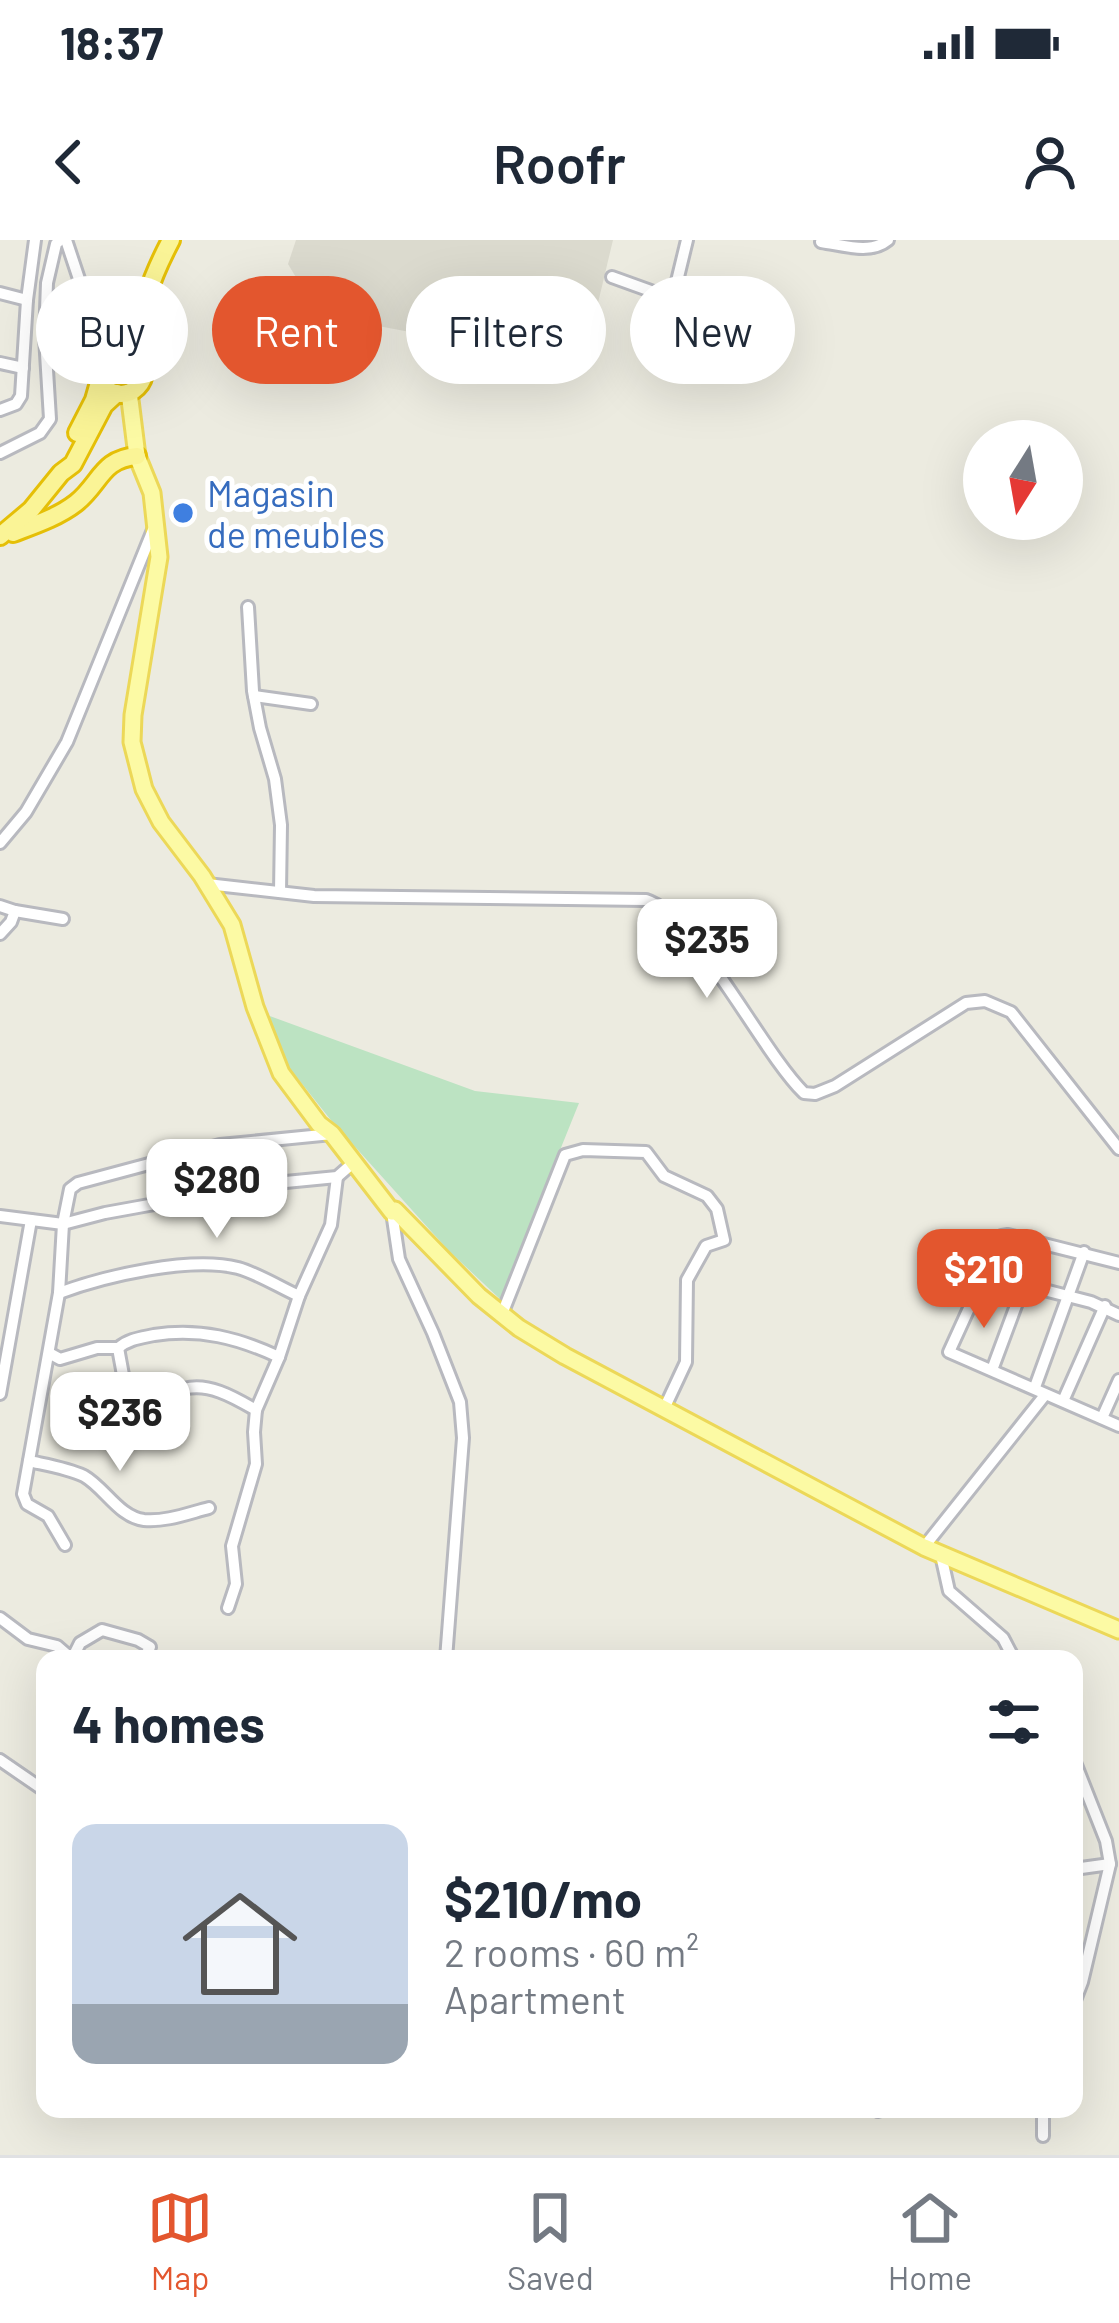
<!DOCTYPE html>
<html lang="en">
<head>
<meta charset="utf-8">
<style>
  body { margin:0; font-family:Barlow,sans-serif; background:#f2f2f3; color:#1f2937; height:100vh; display:flex; flex-direction:column; font-size:45px; white-space:nowrap }
  * { box-sizing:border-box; margin:0 }
  p { font-size:39px; color:#747a83 }
  .icon { flex:none; width:66px; height:66px; fill:none; stroke:currentColor; stroke-width:2; stroke-linecap:round; stroke-linejoin:round }
  .map { position:relative; flex:1; overflow:hidden }
  .side { position:absolute; left:36px; top:1410px; width:1047px; height:468px; display:flex; flex-direction:column; background:#fff; border-radius:24px; box-shadow:0 12px 48px #0002 }
  .side>* { flex:none }
  .guide { position:absolute; left:36px; top:36px; width:1047px; height:108px; display:flex; gap:24px }
  .needle { width:78px; rotate:191deg }
  .buttons { position:absolute; left:963px; top:180px; display:grid; gap:24px }
  .buttons a { display:grid; place-items:center; width:120px; height:120px; border-radius:50%; background:#fff; box-shadow:0 12px 48px #0002; font-size:60px }
  .price { position:absolute; translate:-50% -102px; padding:0 27px; border-radius:24px; background:#fff; color:#222; font-size:39px; line-height:78px; filter:drop-shadow(0 3px 6px #0008) }
  .price::after { content:''; position:absolute; left:50%; top:72px; width:36px; height:27px; margin-left:-18px; background:inherit; clip-path:polygon(0 0,100% 0,50% 100%) }
  .price.current { background:#e3562e; color:#fff }
  ul { padding:0; list-style:none }
  li { display:flex; align-items:center; gap:36px; height:300px; padding:0 36px }
  li+li { border-top:3px solid #e0e1e3 }
  li span { display:grid; place-items:center; flex:none; width:336px; height:240px; border-radius:24px; color:#555 }
  li>.icon { margin-inline-start:auto }
  span .icon { width:144px; height:144px; fill:#fffc; stroke-width:1 }
  li b { font-size:51px }
  h2 { display:flex; justify-content:space-between; align-items:center; height:144px; padding:0 36px; font-size:51px }
  .tag { padding:0 42px; border-radius:54px; background:#fff; box-shadow:0 12px 48px #0002; font-size:42px; line-height:108px }
  .tag.current { background:#e3562e; color:#fff }
  .status { display:flex; justify-content:space-between; align-items:center; height:84px; padding:0 60px; background:#fff; direction:ltr }
  .status svg { height:33px; fill:currentColor }
  header { display:flex; justify-content:space-between; align-items:center; height:156px; padding:0 36px; background:#fff; font-size:54px; font-weight:600 }
  .tabs { display:flex; justify-content:space-around; align-items:center; height:168px; border-top:3px solid #e0e1e3; background:#fff; font-size:33px; color:#747a83 }
  .tabs a { display:grid; justify-items:center; gap:6px }
  .tabs .current { color:#e3562e }
  .map>svg:first-child { display:block }
  .education { fill:#dbdace }
  .green { fill:#bce3c2 }
  .lines { fill:none; stroke-linecap:round; stroke-linejoin:round }
  .minor-casing { stroke:#b8b9bf; stroke-width:16 }
  .primary-casing { stroke:#ecd858; stroke-width:21 }
  .trunk-casing { stroke:#e5bf07; stroke-width:22 }
  .minor { stroke:#fff; stroke-width:10 }
  .primary { stroke:#fcfaa4; stroke-width:15 }
  .trunk { stroke:#faf496; stroke-width:16 }
  .shop-dot { fill:#3f7fe0; stroke:#fff; stroke-width:4.5 }
  .labels { text-anchor:middle; dominant-baseline:central; stroke-width:10; stroke-linejoin:round; paint-order:stroke }
  .shop-label { font-size:36px; fill:#366cbe; stroke:#fff; text-anchor:start }
</style>
</head>
<body>
<div class="status"><b>18:37</b><svg viewBox="0 0 49 12"><path d="M0 12V9h3v3zM5 12V6h3v6zM10 12V3h3v9zM15 12V0h3v12zM26 1h20v11H26zM47 4h2v5h-2z"/></svg></div>
<header><svg class="icon" aria-label="back" viewBox="0 0 24 24"><path d="M15 5l-7 7 7 7"/></svg>Roofr<svg class="icon" aria-label="person" viewBox="0 0 24 24"><circle cx="12" cy="8" r="4"/><path d="M4 21q1-7 8-7t8 7"/></svg></header>
<div class="map">
<svg width="1119" height="1915" viewBox="0 0 1119 1915">
  <rect width="100%" height="100%" fill="#ecebe0"/>
  <!-- education -->
  <polygon class="education" points="296,0 613,0 592,88 523,79 446,85 442,98 378,86 303,49 288,24"/>
  <!-- green -->
  <polygon class="green" points="267,775 475,851 579,863 500,1059 448,1010 330,879 287,825"/>
  <g class="lines">
    <defs>
      <g id="minor">
        <polyline points="66,0 102,108 103,118"/>
        <path d="M821 2C843 5 870 15 888 0"/>
        <polyline points="612,37 673,59"/>
        <polyline points="88,47 111,104 116,108"/>
        <polyline points="0,53 27,60"/>
        <polyline points="661,107 687,0"/>
        <polyline points="0,123 23,128"/>
        <polyline points="0,170 16,164 21,156 27,60 35,0"/>
        <polyline points="0,213 40,193 50,179 45,97 47,43 56,4 60,0"/>
        <polyline points="248,367 253,451 260,488 275,539 281,585 280,652"/>
        <polyline points="254,456 311,464"/>
        <polyline points="0,603 26,572 67,502 153,290"/>
        <path d="M207 644 314 656 646 660C695 675 761 811 804 853L815 854 835 846 966 763 985 761 1011 772 1119 909"/>
        <polyline points="0,666 15,671 11,682 0,694"/>
        <polyline points="15,671 63,679"/>
        <polyline points="392,972 399,1019 433,1093 460,1162 463,1198 446,1419"/>
        <polyline points="0,976 63,984 105,973 265,944 337,937 353,923"/>
        <polyline points="1119,1023 1008,995 1002,996 949,1112 1119,1186"/>
        <polyline points="986,1035 1091,1062 1119,1075"/>
        <path d="M59 1053C105 1036 190 1016 238 1028 259 1034 279 1047 299 1056L331 985 337 937"/>
        <polyline points="502,1074 565,915 583,910 646,912 664,936 707,956 717,969 724,1000 706,1006 687,1040 686,1122 664,1169"/>
        <path d="M118 1108 128 1162C149 1161 164 1154 184 1149 209 1142 235 1158 256 1170L279 1117 299 1056"/>
        <path d="M49 1113 60 1119 97 1108H118C129 1099 140 1098 154 1095 200 1088 238 1098 279 1117"/>
        <polyline points="992,1130 1024,1044"/>
        <polyline points="1035,1147 1084,1012"/>
        <polyline points="0,1154 31,980"/>
        <polyline points="1063,1161 1105,1066"/>
        <polyline points="1102,1178 1119,1140"/>
        <path d="M29 1221C47 1225 67 1228 84 1236 105 1248 119 1277 144 1280 166 1282 189 1273 209 1268"/>
        <polyline points="65,1305 48,1276 27,1264 23,1254 59,1053 63,984 70,949 78,943 220,905 332,894"/>
        <polyline points="924,1307 1045,1155"/>
        <polyline points="941,1315 949,1351 1003,1398 1014,1419"/>
        <polyline points="228,1368 236,1344 232,1306 256,1224 254,1192 256,1170"/>
        <polyline points="0,1378 28,1399 57,1406 72,1419"/>
        <polyline points="72,1419 80,1403 102,1390 138,1400 150,1407 144,1419"/>
        <polyline points="0,1520 45,1551"/>
        <polyline points="1074,1520 1106,1601 1110,1624 1082,1742 1074,1763"/>
        <polyline points="1074,1629 1110,1624"/>
        <polyline points="875,1869 878,1871"/>
        <polyline points="1043,1896 1043,1869"/>
      </g>
      <polyline id="primary" points="129,152 137,216 152,253 159,317 133,475 132,502 144,549 161,582 202,636 232,685 255,767 281,833 319,884 332,894 392,972 395,970 479,1056 519,1088 565,1116 924,1307 1119,1390"/>
      <g id="trunk">
        <polyline points="121,108 135,62"/>
        <circle cx="121" cy="131" r="23"/>
        <path d="M138 115C137 74 152 36 171 0"/>
        <polyline points="77,193 94,160 100,139"/>
        <path d="M13 293C34 285 58 277 76 263 101 243 101 219 137 216"/>
        <polyline points="0,296 31,270 61,233 73,224 104,165 117,153"/>
      </g>
    </defs>
    <!-- minor casing -->
    <use href="#minor" class="minor-casing"/>
    <!-- primary casing -->
    <use href="#primary" class="primary-casing"/>
    <!-- trunk casing -->
    <use href="#trunk" class="trunk-casing"/>
    <!-- minor -->
    <use href="#minor" class="minor"/>
    <!-- primary -->
    <use href="#primary" class="primary"/>
    <!-- trunk -->
    <use href="#trunk" class="trunk"/>
  </g>
  <!-- markers -->
  <circle class="shop-dot" cx="183" cy="273" r="12"/>
  <g class="labels">
    <!-- shop labels -->
    <g class="shop-label">
      <text x="207" y="252">Magasin<tspan x="207" dy="41">de meubles</tspan></text>
    </g>
  </g>
</svg>
<div class="buttons">
<a><svg class="needle" viewBox="-14 -14 28 28"><path d="M0-13l5 13h-10z" fill="#e53935"/><path d="M0 13l5-13h-10z" fill="#747a83"/></svg></a>
</div>
<b class="price" style="left:707px;top:761px">$235</b>
<b class="price" style="left:217px;top:1001px">$280</b>
<b class="price current" style="left:984px;top:1091px">$210</b>
<b class="price" style="left:120px;top:1234px">$236</b>
<div class="guide">
<a class="tag">Buy</a>
<a class="tag current">Rent</a>
<a class="tag">Filters</a>
<a class="tag">New</a>
</div>
<section class="side">
<h2>4 homes<svg class="icon" aria-label="filters" viewBox="0 0 24 24"><path d="M4 7h16M4 17h16"/><circle cx="9" cy="7" r="2"/><circle cx="15" cy="17" r="2"/></svg></h2>
<ul>
<li><span style="background:linear-gradient(#c9d6e8 75%,#9aa5b1 0)"><svg class="icon" aria-label="home" viewBox="0 0 24 24"><path d="M3 11l9-7 9 7M6 9v11h12V9"/></svg></span><div><b>$210/mo</b><p>2 rooms · 60 m²</p><p>Apartment</p></div></li>
</ul>
</section>
</div>
<nav class="tabs">
<a class="current"><svg class="icon" aria-label="map" viewBox="0 0 24 24"><path d="M3 6l6-2 6 2 6-2v14l-6 2-6-2-6 2zM9 4v14M15 6v14"/></svg>Map</a>
<a><svg class="icon" aria-label="saved" viewBox="0 0 24 24"><path d="M7 4h10v16l-5-4-5 4z"/></svg>Saved</a>
<a><svg class="icon" aria-label="home" viewBox="0 0 24 24"><path d="M3 11l9-7 9 7M6 9v11h12V9"/></svg>Home</a>
</nav>
</body>
</html>
